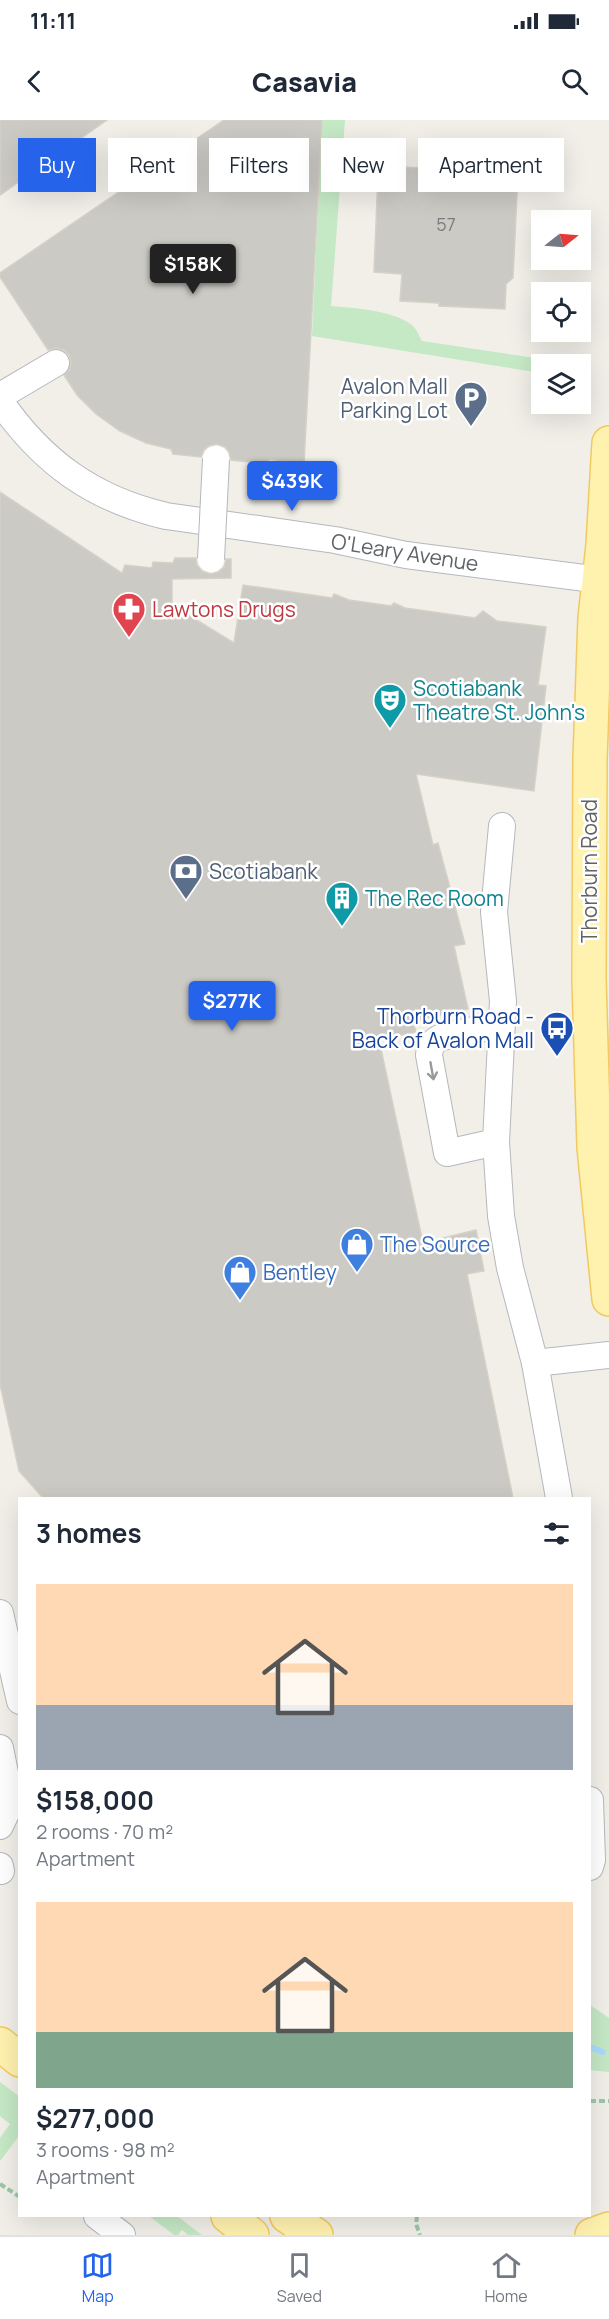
<!DOCTYPE html>
<html lang="en">
<head>
<meta charset="utf-8">
<style>
  body { margin:0; font-family:Manrope,sans-serif; background:#f6f6f7; color:#1f2937; height:100vh; display:flex; flex-direction:column; font-size:22px; white-space:nowrap }
  * { box-sizing:border-box; margin:0 }
  p { font-size:20px; color:#747a83 }
  .icon { flex:none; width:33px; height:33px; fill:none; stroke:currentColor; stroke-width:2; stroke-linecap:round; stroke-linejoin:round }
  .map { position:relative; flex:1; overflow:hidden }
  .details { position:absolute; left:18px; top:1377px; width:573px; height:720px; display:flex; flex-direction:column; background:#fff; border-radius:0px; box-shadow:0 6px 24px #0002 }
  .details>* { flex:none }
  .banner { position:absolute; left:18px; top:18px; width:573px; height:54px; display:flex; gap:12px }
  .needle { width:39px; rotate:73deg }
  .tools { position:absolute; left:531px; top:90px; display:grid; gap:12px }
  .tools a { display:grid; place-items:center; width:60px; height:60px; border-radius:0px; background:#fff; box-shadow:0 6px 24px #0002; font-size:30px }
  .price { position:absolute; translate:-50% -51px; padding:0 14px; border-radius:6px; background:#2563eb; color:#fff; font-size:20px; line-height:39px; filter:drop-shadow(0 2px 3px #0008) }
  .price::after { content:''; position:absolute; left:50%; top:36px; width:18px; height:14px; margin-left:-9px; background:inherit; clip-path:polygon(0 0,100% 0,50% 100%) }
  .price.selected { background:#222; color:#fff }
  ul { padding:0; list-style:none }
  li { display:grid; align-content:center; gap:12px; height:318px; padding:0 18px }
  li span { display:grid; place-items:center; height:186px; border-radius:0px; color:#555 }
  li>.icon { margin-inline-start:auto }
  span .icon { width:108px; height:108px; fill:#fffc; stroke-width:1 }
  li b { font-size:26px }
  h2 { display:flex; justify-content:space-between; align-items:center; height:72px; padding:0 18px; font-size:26px }
  .tag { padding:0 21px; border-radius:0px; background:#fff; box-shadow:0 6px 24px #0002; font-size:21px; line-height:54px }
  .tag.selected { background:#2563eb; color:#fff }
  .status { display:flex; justify-content:space-between; align-items:center; height:42px; padding:0 30px; background:#fff; direction:ltr }
  .status svg { height:16px; fill:currentColor }
  header { display:flex; justify-content:space-between; align-items:center; height:78px; padding:0 18px; background:#fff; font-size:27px; font-weight:800 }
  .menu { display:flex; justify-content:space-around; align-items:center; height:84px; border-top:2px solid #e0e1e3; background:#fff; font-size:16px; color:#747a83 }
  .menu a { display:grid; justify-items:center; gap:3px }
  .menu .selected { color:#2563eb }
  .map>svg:first-child { display:block }
  .green { fill:#c5e8c5 }
  .lines { fill:none; stroke-linecap:round; stroke-linejoin:round }
  .stream { stroke:#aadaff; stroke-width:6 }
  .building { fill:#cccac5; stroke:#d6d1c6; stroke-width:1.5 }
  .minor-casing { stroke:#b5b8bc; stroke-width:28 }
  .major-casing { stroke:#f2c960; stroke-width:36 }
  .path { stroke:#9cc7a9; stroke-width:4; stroke-dasharray:6 3; stroke-linecap:butt }
  .minor { stroke:#fff; stroke-width:26 }
  .major { stroke:#fff2af; stroke-width:33 }
  .minor-bridge-casing { stroke:#b5b8bc; stroke-width:28; stroke-linecap:butt }
  .minor-bridge { stroke:#fff; stroke-width:26 }
  .oneway { stroke:#979a9d }
  .labels { text-anchor:middle; dominant-baseline:central; stroke-width:5; stroke-linejoin:round; paint-order:stroke }
  .number-label { font-size:18px; fill:#7a7d7f }
  .service-label { font-size:21px; fill:#4e5e75; stroke:#fff; text-anchor:end }
  .street-label { font-size:21px; fill:#5f6368; stroke:#fff }
  .health-label { font-size:21px; fill:#be3a42; stroke:#fff; text-anchor:start }
  .culture-label { font-size:21px; fill:#0d838f; stroke:#fff; text-anchor:start }
  .transit-label { font-size:21px; fill:#164399; stroke:#fff; text-anchor:end }
  .shop-label { font-size:21px; fill:#366cbe; stroke:#fff; text-anchor:start }
</style>
</head>
<body>
<div class="status"><b>11:11</b><svg viewBox="0 0 49 12"><path d="M0 12V9h3v3zM5 12V6h3v6zM10 12V3h3v9zM15 12V0h3v12zM26 1h20v11H26zM47 4h2v5h-2z"/></svg></div>
<header><svg class="icon" aria-label="back" viewBox="0 0 24 24"><path d="M15 5l-7 7 7 7"/></svg>Casavia<svg class="icon" aria-label="search" viewBox="0 0 24 24"><circle cx="10" cy="10" r="6"/><path d="M15 15l6 6"/></svg></header>
<div class="map">
<svg width="609" height="2115" viewBox="0 0 609 2115">
  <rect width="100%" height="100%" fill="#f1efe8"/>
  <!-- green -->
  <g class="green">
    <path d="M319 0H345L331 186C354 188 392 190 412 205 416 208 419 216 422 221L575 244H542L541 253 312 216 322 4Z"/>
    <polygon points="590,1885 609,1898 609,1952 590,1950"/>
    <polygon points="0,1962 20,1977 19,2016 0,2041 0,2018 10,2004 0,1996"/>
    <polygon points="149,2096 177,2096 202,2115 188,2115 182,2110 178,2115 174,2115"/>
  </g>
  <g class="lines">
    <!-- stream -->
    <polyline class="stream" points="590,1927 603,1932"/>
  </g>
  <!-- building -->
  <g class="building">
    <polygon points="0,0 107,0 0,75"/>
    <polygon points="224,0 322,0 304,344 269,339 268,344 231,340 229,332 225,327 217,324 209,326 204,330 201,337 173,334 171,329 146,323 120,311 96,294 77,275 64,255 69,250 71,243 69,235 64,230 56,228 48,230 0,157 0,153"/>
    <polygon points="401,47 518,53 513,158 506,164 505,189 439,186 439,183 400,181 402,154 374,152 378,54 401,55"/>
    <polygon points="0,372 122,453 125,445 152,448 153,442 173,443 175,438 196,438 197,445 202,451 211,454 218,452 224,447 226,439 231,439 231,458 172,459 172,485 234,523 243,465 332,478 334,474 349,480 391,486 394,483 405,488 475,498 483,491 497,501 546,507 538,565 546,566 534,671 416,654 433,725 438,723 465,824 454,826 468,889 413,901 416,912 379,920 423,1123 476,1110 484,1151 467,1154 513,1378 43,1378 19,1351 0,1264"/>
  </g>
  <g class="lines">
    <defs>
      <g id="minor">
        <polyline points="0,276 56,243"/>
        <path d="M0 281C42 342 93 379 166 396L335 420 406 435 609 461"/>
        <polyline points="502,706 494,792 503,881 496,1022 501,1096 510,1148 535,1243"/>
        <path d="M496 1022 447 1033 429 935C430 925 433 921 442 917L501 904"/>
        <polyline points="559,1378 535,1243 609,1235"/>
        <polyline points="0,1493 20,1581"/>
        <polyline points="0,1628 11,1683 0,1706"/>
        <polyline points="590,1680 592,1740 590,1747"/>
        <polyline points="0,1746 1,1751"/>
        <polyline points="97,2096 122,2115"/>
      </g>
      <g id="major">
        <polyline points="609,323 603,425 595,498 590,639 589,859 594,1027 609,1179"/>
        <polyline points="0,1924 20,1940"/>
        <polyline points="228,2096 252,2115"/>
        <polyline points="287,2096 316,2115"/>
        <polyline points="592,2115 609,2109"/>
      </g>
    </defs>
    <!-- minor casing -->
    <use href="#minor" class="minor-casing"/>
    <!-- major casing -->
    <use href="#major" class="major-casing"/>
    <!-- path -->
    <g class="path">
      <polyline points="590,1981 609,1981"/>
      <polyline points="0,2064 20,2077"/>
      <polyline points="417,2096 416,2104 420,2115"/>
    </g>
    <!-- minor -->
    <use href="#minor" class="minor"/>
    <!-- major -->
    <use href="#major" class="major"/>
    <defs>
      <polyline id="minor-bridge" points="211,439 216,339"/>
    </defs>
    <!-- minor-bridge casing -->
    <use href="#minor-bridge" class="minor-bridge-casing"/>
    <!-- minor-bridge -->
    <use href="#minor-bridge" class="minor-bridge"/>
  </g>
  <!-- one-way arrows -->
  <defs><path id="oneway-shaft" d="M-6 0H5M1.5-3L5.5 0L1.5 3" fill="none" stroke-width="1.6" stroke-linecap="round" stroke-linejoin="round" transform="scale(1.5)"/></defs>
  <use class="oneway" href="#oneway-shaft" transform="translate(432 951) rotate(80)"/>
  <!-- icons -->
  <defs>
    <symbol id="parking-pin" viewBox="-11 -11 22 30"><path d="M0 17L-7.5 6A9.5 9.5 0 1 1 7.5 6Z" fill="#5c6f8a" stroke="#fff"/><path d="M-3.5-5.5H1a3.5 3.5 0 0 1 0 7H-1V5.5H-3.5ZM-1-3.4V-.6H.8a1.4 1.4 0 0 0 0-2.8Z" fill="#fff"/></symbol>
    <symbol id="pharmacy-pin" viewBox="-11 -11 22 30"><path d="M0 17L-7.5 6A9.5 9.5 0 1 1 7.5 6Z" fill="#e0444e" stroke="#fff"/><path d="M-2-6h4v4h4v4h-4v4h-4v-4h-4v-4h4Z" fill="#fff"/></symbol>
    <symbol id="theatre-pin" viewBox="-11 -11 22 30"><path d="M0 17L-7.5 6A9.5 9.5 0 1 1 7.5 6Z" fill="#0f9aa8" stroke="#fff"/><path d="M-5-5.5Q0-4 5-5.5V0Q5 5 0 6Q-5 5-5 0ZM-3.3-2.5H-1v1.5H-3.3ZM1-2.5H3.3v1.5H1ZM-2.8 1Q0 5.5 2.8 1Z" fill="#fff"/></symbol>
    <symbol id="bank-pin" viewBox="-11 -11 22 30"><path d="M0 17L-7.5 6A9.5 9.5 0 1 1 7.5 6Z" fill="#5c6f8a" stroke="#fff"/><path d="M-6-4H6V4H-6ZM0-2.3a2.3 2.3 0 1 0 0 4.6a2.3 2.3 0 1 0 0-4.6Z" fill="#fff"/></symbol>
    <symbol id="building-pin" viewBox="-11 -11 22 30"><path d="M0 17L-7.5 6A9.5 9.5 0 1 1 7.5 6Z" fill="#0f9aa8" stroke="#fff"/><path d="M-4-6H4V6H1V3H-1V6H-4ZM-2.5-4.3h1.7v1.8h-1.7ZM.8-4.3h1.7v1.8H.8ZM-2.5-1h1.7V.8h-1.7ZM.8-1h1.7V.8H.8Z" fill="#fff"/></symbol>
    <symbol id="bus-pin" viewBox="-11 -11 22 30"><path d="M0 17L-7.5 6A9.5 9.5 0 1 1 7.5 6Z" fill="#1a4fb4" stroke="#fff"/><path d="M-5-6H5V4H4V6H2V4H-2V6H-4V4H-5ZM-3.5-4V0h7V-4ZM-3.5 1.2v1.5H-2V1.2ZM2 1.2v1.5H3.5V1.2Z" fill="#fff"/></symbol>
    <symbol id="shop-pin" viewBox="-11 -11 22 30"><path d="M0 17L-7.5 6A9.5 9.5 0 1 1 7.5 6Z" fill="#3f7fe0" stroke="#fff"/><path d="M-5-2.5h2.3a2.7 3.5 0 0 1 5.4 0H5L5.5 6h-11ZM-1.5-2.5h3a1.5 2.3 0 0 0-3 0Z" fill="#fff"/></symbol>
  </defs>
  <g fill-rule="evenodd">
    <use href="#parking-pin" x="452" y="259" width="38" height="52"/>
    <use href="#pharmacy-pin" x="110" y="470" width="38" height="52"/>
    <use href="#theatre-pin" x="371" y="561" width="38" height="52"/>
    <use href="#bank-pin" x="167" y="732" width="38" height="52"/>
    <use href="#building-pin" x="323" y="759" width="38" height="52"/>
    <use href="#bus-pin" x="538" y="889" width="38" height="52"/>
    <use href="#shop-pin" x="338" y="1105" width="38" height="52"/>
    <use href="#shop-pin" x="221" y="1133" width="38" height="52"/>
  </g>
  <g class="labels">
    <!-- number labels -->
    <g class="number-label">
      <text x="446" y="104">57</text>
    </g>
    <!-- service labels -->
    <g class="service-label">
      <text x="448" y="266">Avalon Mall<tspan x="448" dy="24">Parking Lot</tspan></text>
      <text x="209" y="751" text-anchor="start">Scotiabank</text>
    </g>
    <!-- street labels -->
    <g class="street-label">
      <text transform="translate(405 432) rotate(9)">O'Leary Avenue</text>
      <text transform="translate(589 751) rotate(-90)">Thorburn Road</text>
    </g>
    <!-- health labels -->
    <g class="health-label">
      <text x="152" y="489">Lawtons Drugs</text>
    </g>
    <!-- culture labels -->
    <g class="culture-label">
      <text x="413" y="568">Scotiabank<tspan x="413" dy="24">Theatre St. John's</tspan></text>
      <text x="365" y="778">The Rec Room</text>
    </g>
    <!-- transit labels -->
    <g class="transit-label">
      <text x="534" y="896">Thorburn Road -<tspan x="534" dy="24">Back of Avalon Mall</tspan></text>
    </g>
    <!-- shop labels -->
    <g class="shop-label">
      <text x="380" y="1124">The Source</text>
      <text x="263" y="1152">Bentley</text>
    </g>
  </g>
</svg>
<div class="tools">
<a><svg class="needle" viewBox="-14 -14 28 28"><path d="M0-13l5 13h-10z" fill="#e53935"/><path d="M0 13l5-13h-10z" fill="#747a83"/></svg></a>
<a><svg class="icon" aria-label="locate" viewBox="0 0 24 24"><circle cx="12" cy="12" r="6"/><path d="M12 2v4M12 18v4M2 12h4M18 12h4"/></svg></a>
<a><svg class="icon" aria-label="layers" viewBox="0 0 24 24"><path d="M12 4l9 5-9 5-9-5zM3 14l9 5 9-5"/></svg></a>
</div>
<b class="price selected" style="left:193px;top:175px">$158K</b>
<b class="price" style="left:292px;top:392px">$439K</b>
<b class="price" style="left:232px;top:912px">$277K</b>
<div class="banner">
<a class="tag selected">Buy</a>
<a class="tag">Rent</a>
<a class="tag">Filters</a>
<a class="tag">New</a>
<a class="tag">Apartment</a>
</div>
<section class="details">
<h2>3 homes<svg class="icon" aria-label="filters" viewBox="0 0 24 24"><path d="M4 7h16M4 17h16"/><circle cx="9" cy="7" r="2"/><circle cx="15" cy="17" r="2"/></svg></h2>
<ul>
<li><span style="background:linear-gradient(#ffd9b3 65%,#9aa5b1 0)"><svg class="icon" aria-label="home" viewBox="0 0 24 24"><path d="M3 11l9-7 9 7M6 9v11h12V9"/></svg></span><div><b>$158,000</b><p>2 rooms · 70 m²</p><p>Apartment</p></div></li>
<li><span style="background:linear-gradient(#ffd9b3 70%,#7fa58c 0)"><svg class="icon" aria-label="home" viewBox="0 0 24 24"><path d="M3 11l9-7 9 7M6 9v11h12V9"/></svg></span><div><b>$277,000</b><p>3 rooms · 98 m²</p><p>Apartment</p></div></li>
</ul>
</section>
</div>
<nav class="menu">
<a class="selected"><svg class="icon" aria-label="map" viewBox="0 0 24 24"><path d="M3 6l6-2 6 2 6-2v14l-6 2-6-2-6 2zM9 4v14M15 6v14"/></svg>Map</a>
<a><svg class="icon" aria-label="saved" viewBox="0 0 24 24"><path d="M7 4h10v16l-5-4-5 4z"/></svg>Saved</a>
<a><svg class="icon" aria-label="home" viewBox="0 0 24 24"><path d="M3 11l9-7 9 7M6 9v11h12V9"/></svg>Home</a>
</nav>
</body>
</html>
